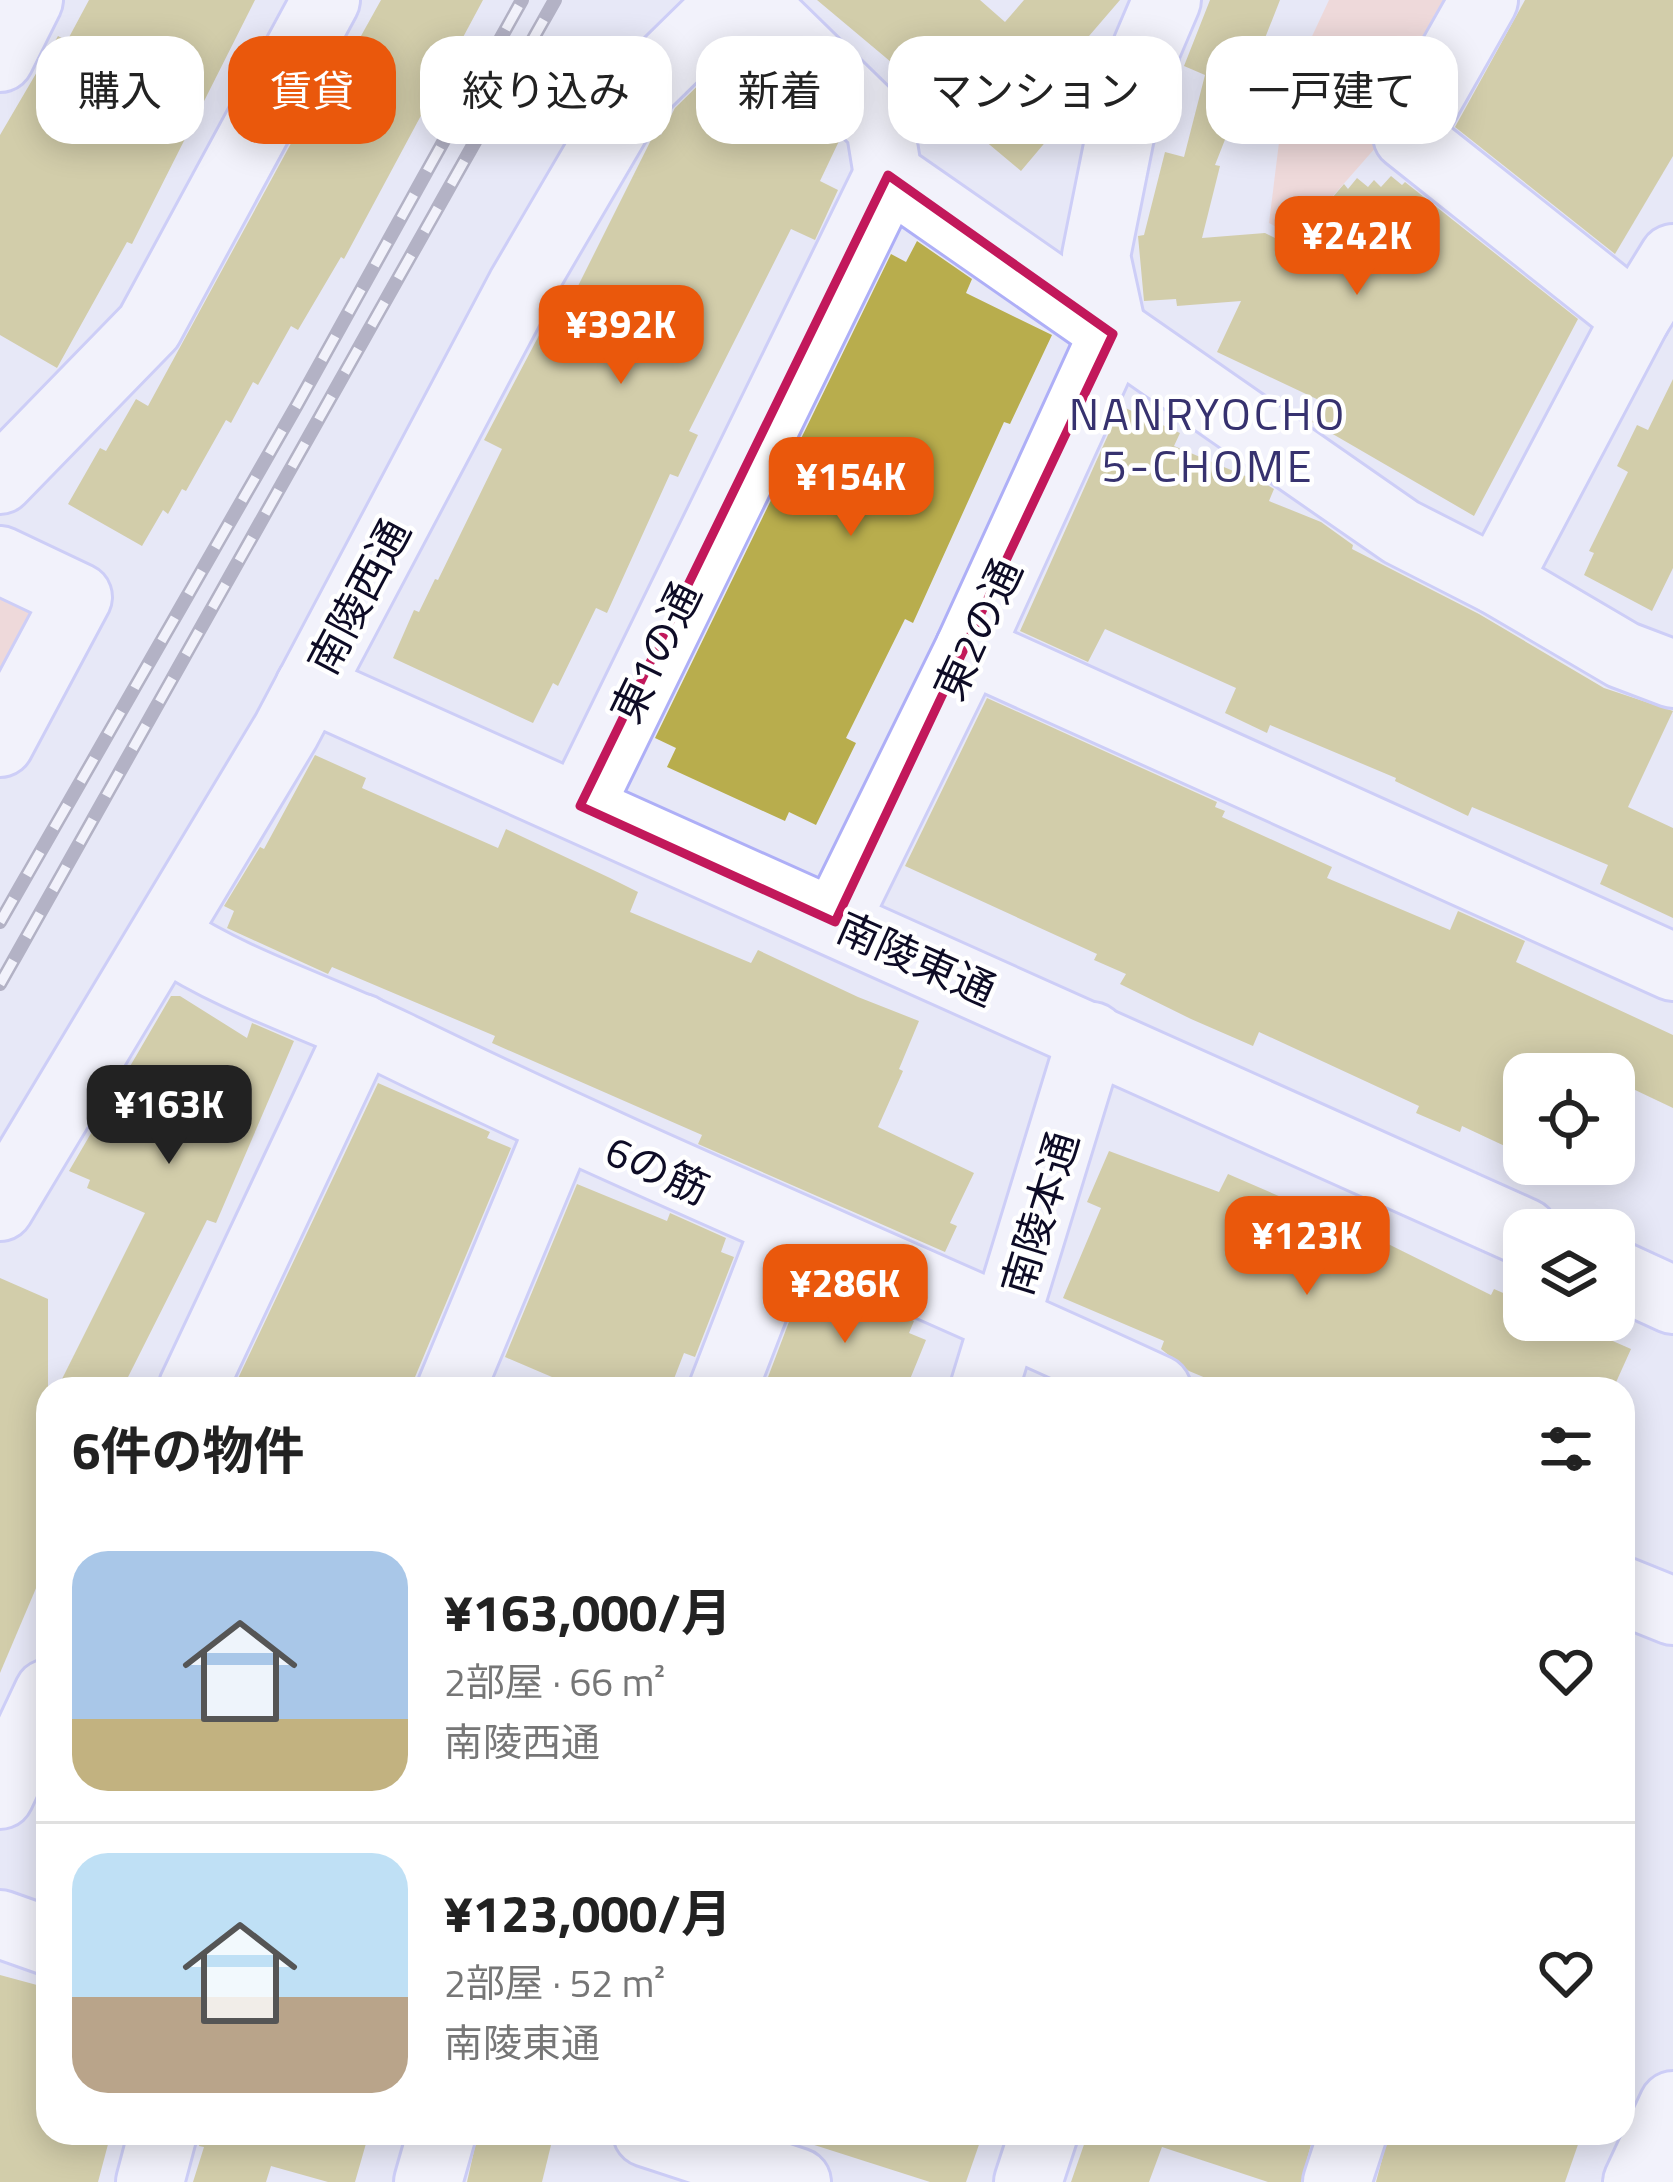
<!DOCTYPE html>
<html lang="ja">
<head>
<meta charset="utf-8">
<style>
  body { margin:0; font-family:"Titillium Web","Noto Sans JP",sans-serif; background:#f6f6f6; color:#222; height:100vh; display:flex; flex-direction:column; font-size:45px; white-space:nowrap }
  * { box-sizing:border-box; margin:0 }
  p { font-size:39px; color:#767676 }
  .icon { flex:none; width:66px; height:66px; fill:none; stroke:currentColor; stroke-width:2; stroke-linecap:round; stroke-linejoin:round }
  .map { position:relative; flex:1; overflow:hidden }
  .side { position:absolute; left:36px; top:1377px; width:1599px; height:768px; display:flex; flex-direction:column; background:#fff; border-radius:36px; box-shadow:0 6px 30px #0003 }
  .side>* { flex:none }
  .guide { position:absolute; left:36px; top:36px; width:1602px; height:108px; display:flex; gap:24px }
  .tools { position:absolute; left:1503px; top:1053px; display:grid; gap:24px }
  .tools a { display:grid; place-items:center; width:132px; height:132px; border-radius:24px; background:#fff; box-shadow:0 6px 30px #0003; font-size:60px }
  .price { position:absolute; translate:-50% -102px; padding:0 27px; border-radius:24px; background:#ea580c; color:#fff; font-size:39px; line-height:78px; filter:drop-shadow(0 3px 6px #0008) }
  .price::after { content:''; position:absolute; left:50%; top:72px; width:36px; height:27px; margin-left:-18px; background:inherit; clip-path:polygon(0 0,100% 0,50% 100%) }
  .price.active { background:#222; color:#fff }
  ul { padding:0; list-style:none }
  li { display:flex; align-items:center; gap:36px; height:300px; padding:0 36px }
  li+li { border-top:3px solid #e0e0e0 }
  li span { display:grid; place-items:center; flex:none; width:336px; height:240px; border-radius:36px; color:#555 }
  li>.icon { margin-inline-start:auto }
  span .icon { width:144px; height:144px; fill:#fffc; stroke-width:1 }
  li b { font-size:51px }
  h2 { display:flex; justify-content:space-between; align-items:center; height:144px; padding:0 36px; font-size:51px }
  .chip { padding:0 42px; border-radius:36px; background:#fff; box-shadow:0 6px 30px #0003; font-size:42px; line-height:108px }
  .chip.active { background:#ea580c; color:#fff }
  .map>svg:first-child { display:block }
  .green { fill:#f7c8b5 }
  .building { fill:#b8ad4d }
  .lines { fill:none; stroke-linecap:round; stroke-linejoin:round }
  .minor-casing { stroke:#aeaff7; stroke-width:72 }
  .minor { stroke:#fff; stroke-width:66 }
  .rail-casing { stroke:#737287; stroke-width:14 }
  .rail { stroke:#fff; stroke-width:9; stroke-dasharray:27; stroke-linecap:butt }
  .marked { fill:none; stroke:#c2185b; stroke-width:9; stroke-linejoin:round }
  .labels { text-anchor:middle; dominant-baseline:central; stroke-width:9; stroke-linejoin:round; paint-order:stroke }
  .street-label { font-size:42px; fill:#0e0c26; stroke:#fff }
  .neighbourhood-label { font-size:45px; letter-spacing:3px; fill:#37326f; stroke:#fff }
</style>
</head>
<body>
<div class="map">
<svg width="1673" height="2182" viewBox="0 0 1673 2182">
  <rect width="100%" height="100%" fill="#e7e8f7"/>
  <!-- green -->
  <g class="green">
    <polygon points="1329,0 1460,0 1384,138 1296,238 1269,223 1285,94"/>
    <polygon points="0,570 59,597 0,709"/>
  </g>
  <!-- building -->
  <g class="building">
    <polygon points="89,0 255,0 132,244 127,242 57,368 0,335 0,135 58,36 67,41"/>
    <polygon points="381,0 483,0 344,259 341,257 298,330 291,326 258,385 253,382 231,423 226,420 186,491 182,489 168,514 163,510 142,546 68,504 100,448 106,451 136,399 148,406 319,92 327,97"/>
    <polygon points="817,0 980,0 1005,22 1024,0 1120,0 1058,72 1078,89 1058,115 1064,120 1021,171"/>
    <polygon points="1210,0 1280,0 1215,165 1220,166 1202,238 1265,233 1291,246 1344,184 1348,189 1357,178 1368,187 1374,180 1381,187 1391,176 1402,185 1405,182 1578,319 1474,516 1312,422 1323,402 1217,352 1241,301 1177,306 1176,299 1144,301 1138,236 1144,235 1165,152 1184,157 1205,75 1184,66"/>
    <polygon points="1525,0 1673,0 1673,156 1615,254 1455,127"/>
    <polygon points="734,50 769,70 777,78 771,89 803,104 840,139 820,181 838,190 815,240 791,229 689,431 698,435 678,477 670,474 607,613 596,608 558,686 553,683 533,723 393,658 414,610 419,612 435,579 438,580 502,449 484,440 556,303 567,308 655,132 661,135 675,108"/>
    <polygon points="917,241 972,279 966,293 1052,335 1010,424 1004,422 913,623 905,619 846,738 856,743 816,825 789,812 785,821 667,767 676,748 655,738 891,254 906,262"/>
    <polygon points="1673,379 1673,568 1652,611 1584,575 1594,553 1589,551 1628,472 1617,466 1637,425 1648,430"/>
    <polygon points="1121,406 1180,433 1174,446 1269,486 1274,489 1269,501 1321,522 1353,545 1352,549 1479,614 1604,688 1673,711 1628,807 1673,828 1673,918 1600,884 1608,865 1472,807 1468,816 1395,781 1396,778 1270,725 1267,733 1225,713 1236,688 1105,629 1088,662 1020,631"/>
    <polygon points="987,698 1217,802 1215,807 1225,811 1222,817 1332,867 1327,878 1450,930 1458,911 1525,941 1516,962 1673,1035 1673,1108 1614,1080 1614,1074 1589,1068 1586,1074 1524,1074 1524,1155 1462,1126 1460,1132 1416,1113 1419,1106 1259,1032 1253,1046 1191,1019 1120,984 1126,974 1094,960 1097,954 905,866"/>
    <polygon points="315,755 366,778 362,788 498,848 506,829 610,878 638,892 630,912 751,963 758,950 858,997 919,1021 899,1069 903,1071 878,1127 974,1173 950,1223 957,1226 945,1252 698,1144 702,1135 492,1043 495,1036 332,967 328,974 227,928 234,911 224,906 260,847 264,849"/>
    <polygon points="171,996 180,996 247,1038 252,1023 294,1041 216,1223 207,1220 122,1389 57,1389 145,1213 87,1188 90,1180 69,1171"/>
    <polygon points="378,1083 490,1132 487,1138 511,1148 410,1389 233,1389"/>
    <polygon points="1109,1151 1219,1192 1228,1174 1378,1239 1491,1295 1494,1289 1524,1302 1524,1320 1565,1320 1631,1349 1613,1389 1232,1389 1189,1371 1161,1349 1164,1341 1063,1298 1101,1208 1087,1202"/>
    <polygon points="577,1184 667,1221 670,1213 726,1238 721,1252 734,1257 695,1357 684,1353 670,1389 580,1389 505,1357"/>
    <polygon points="0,1278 48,1299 48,1560 0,1673"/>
    <polygon points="803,1285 840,1300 844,1290 914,1321 909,1333 926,1340 906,1389 776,1389 765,1385"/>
    <polygon points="0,1975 48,1988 48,2133 111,2133 98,2182 0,2182"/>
    <polygon points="201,2133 369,2133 355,2182 328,2182 271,2166 266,2182 193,2182 204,2147 199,2146"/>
    <polygon points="478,2133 522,2133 552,2141 542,2182 467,2182"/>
    <polygon points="807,2133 983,2133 966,2182 930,2182 805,2142"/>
    <polygon points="1088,2133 1314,2133 1301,2182 1268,2182 1162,2147 1149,2182 1071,2182"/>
    <polygon points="1389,2133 1582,2133 1565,2182 1376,2182"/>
  </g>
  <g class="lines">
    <defs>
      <g id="minor">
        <polyline points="751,0 880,126 888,175 1401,532 1497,581 1623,655 1673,674"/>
        <polyline points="1484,0 1407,136 1636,318"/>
        <polyline points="0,58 29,0"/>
        <polyline points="0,480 149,327 326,0"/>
        <polyline points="0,560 78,597 0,743"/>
        <polyline points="1497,581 1636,318 1673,258"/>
        <polyline points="969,649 1673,967"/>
        <polyline points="309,687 1524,1232"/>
        <polyline points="580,806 888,175"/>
        <polyline points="835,922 969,649 1113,334 1096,256 1120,136 1147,47 1167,0"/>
        <path d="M166 936C237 983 319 1007 395 1044 646 1167 904 1272 1157 1389"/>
        <polyline points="0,1207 286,731 521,287 631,99 732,0"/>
        <polyline points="1614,1273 1673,1300"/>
        <polyline points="192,1389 362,1028"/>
        <polyline points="451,1389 561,1125"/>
        <polyline points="723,1389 786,1226"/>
        <polyline points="984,1389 1092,1036"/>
        <polyline points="1623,1591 1673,1611"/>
        <polyline points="0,1795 48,1693"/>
        <polyline points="0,1924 48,1941"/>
        <polyline points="647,2133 797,2182"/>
        <polyline points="150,2182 163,2133"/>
        <polyline points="428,2182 442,2133"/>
        <polyline points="1028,2182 1044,2133"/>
        <polyline points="1337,2182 1353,2133"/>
        <polyline points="1637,2182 1673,2105"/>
      </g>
    </defs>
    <!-- minor casing -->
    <use href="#minor" class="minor-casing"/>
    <!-- minor -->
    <use href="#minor" class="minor"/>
    <defs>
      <g id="rail">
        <polyline points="0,922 297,405 522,0"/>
        <polyline points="0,984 555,0"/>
      </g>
    </defs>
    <!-- rail casing -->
    <use href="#rail" class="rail-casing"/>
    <!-- rail -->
    <use href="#rail" class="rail"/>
  </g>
  <!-- marked area -->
  <path d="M0 0H1673V2182H0ZM888 175 1113 334 835 922 580 806Z" fill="#e7e8f7" fill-opacity=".55" fill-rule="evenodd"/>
  <path class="marked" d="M888 175 1113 334 835 922 580 806Z"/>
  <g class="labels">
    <!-- street labels -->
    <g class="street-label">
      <text transform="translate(358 596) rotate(-62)">南陵西通</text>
      <text transform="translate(977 629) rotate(-65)">東2の通</text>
      <text transform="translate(655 652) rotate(-64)">東1の通</text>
      <text transform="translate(917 958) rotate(24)">南陵東通</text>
      <text transform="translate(658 1169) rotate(24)">6の筋</text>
      <text transform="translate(1039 1213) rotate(-73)">南陵本通</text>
    </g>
    <!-- neighbourhood labels -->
    <g class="neighbourhood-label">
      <text x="1208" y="413">NANRYOCHO<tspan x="1208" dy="52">5-CHOME</tspan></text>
    </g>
  </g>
</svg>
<div class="tools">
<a><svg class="icon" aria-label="locate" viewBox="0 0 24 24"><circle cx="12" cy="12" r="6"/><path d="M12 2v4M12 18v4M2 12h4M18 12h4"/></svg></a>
<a><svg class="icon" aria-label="layers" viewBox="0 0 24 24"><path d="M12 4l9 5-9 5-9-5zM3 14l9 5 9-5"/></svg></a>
</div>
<b class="price" style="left:1357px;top:298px">¥242K</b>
<b class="price" style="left:621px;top:387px">¥392K</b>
<b class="price" style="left:851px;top:539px">¥154K</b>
<b class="price active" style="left:169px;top:1167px">¥163K</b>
<b class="price" style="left:1307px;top:1298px">¥123K</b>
<b class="price" style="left:845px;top:1346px">¥286K</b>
<div class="guide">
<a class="chip">購入</a>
<a class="chip active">賃貸</a>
<a class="chip">絞り込み</a>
<a class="chip">新着</a>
<a class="chip">マンション</a>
<a class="chip">一戸建て</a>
</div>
<section class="side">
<h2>6件の物件<svg class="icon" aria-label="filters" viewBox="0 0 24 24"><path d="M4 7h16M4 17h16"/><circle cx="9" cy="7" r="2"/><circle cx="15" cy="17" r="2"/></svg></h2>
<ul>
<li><span style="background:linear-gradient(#a9c7e8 70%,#c2b280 0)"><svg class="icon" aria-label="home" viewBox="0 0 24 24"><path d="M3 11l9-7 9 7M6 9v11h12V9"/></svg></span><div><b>¥163,000/月</b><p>2部屋 · 66 m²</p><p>南陵西通</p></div><svg class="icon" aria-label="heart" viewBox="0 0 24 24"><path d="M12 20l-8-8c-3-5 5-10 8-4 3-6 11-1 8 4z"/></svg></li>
<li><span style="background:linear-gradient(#bfe0f5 60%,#b9a48a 0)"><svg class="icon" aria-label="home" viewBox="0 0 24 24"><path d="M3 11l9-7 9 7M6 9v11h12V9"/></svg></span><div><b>¥123,000/月</b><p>2部屋 · 52 m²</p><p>南陵東通</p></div><svg class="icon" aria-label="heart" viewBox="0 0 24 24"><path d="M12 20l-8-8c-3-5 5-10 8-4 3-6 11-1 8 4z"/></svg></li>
</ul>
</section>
</div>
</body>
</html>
